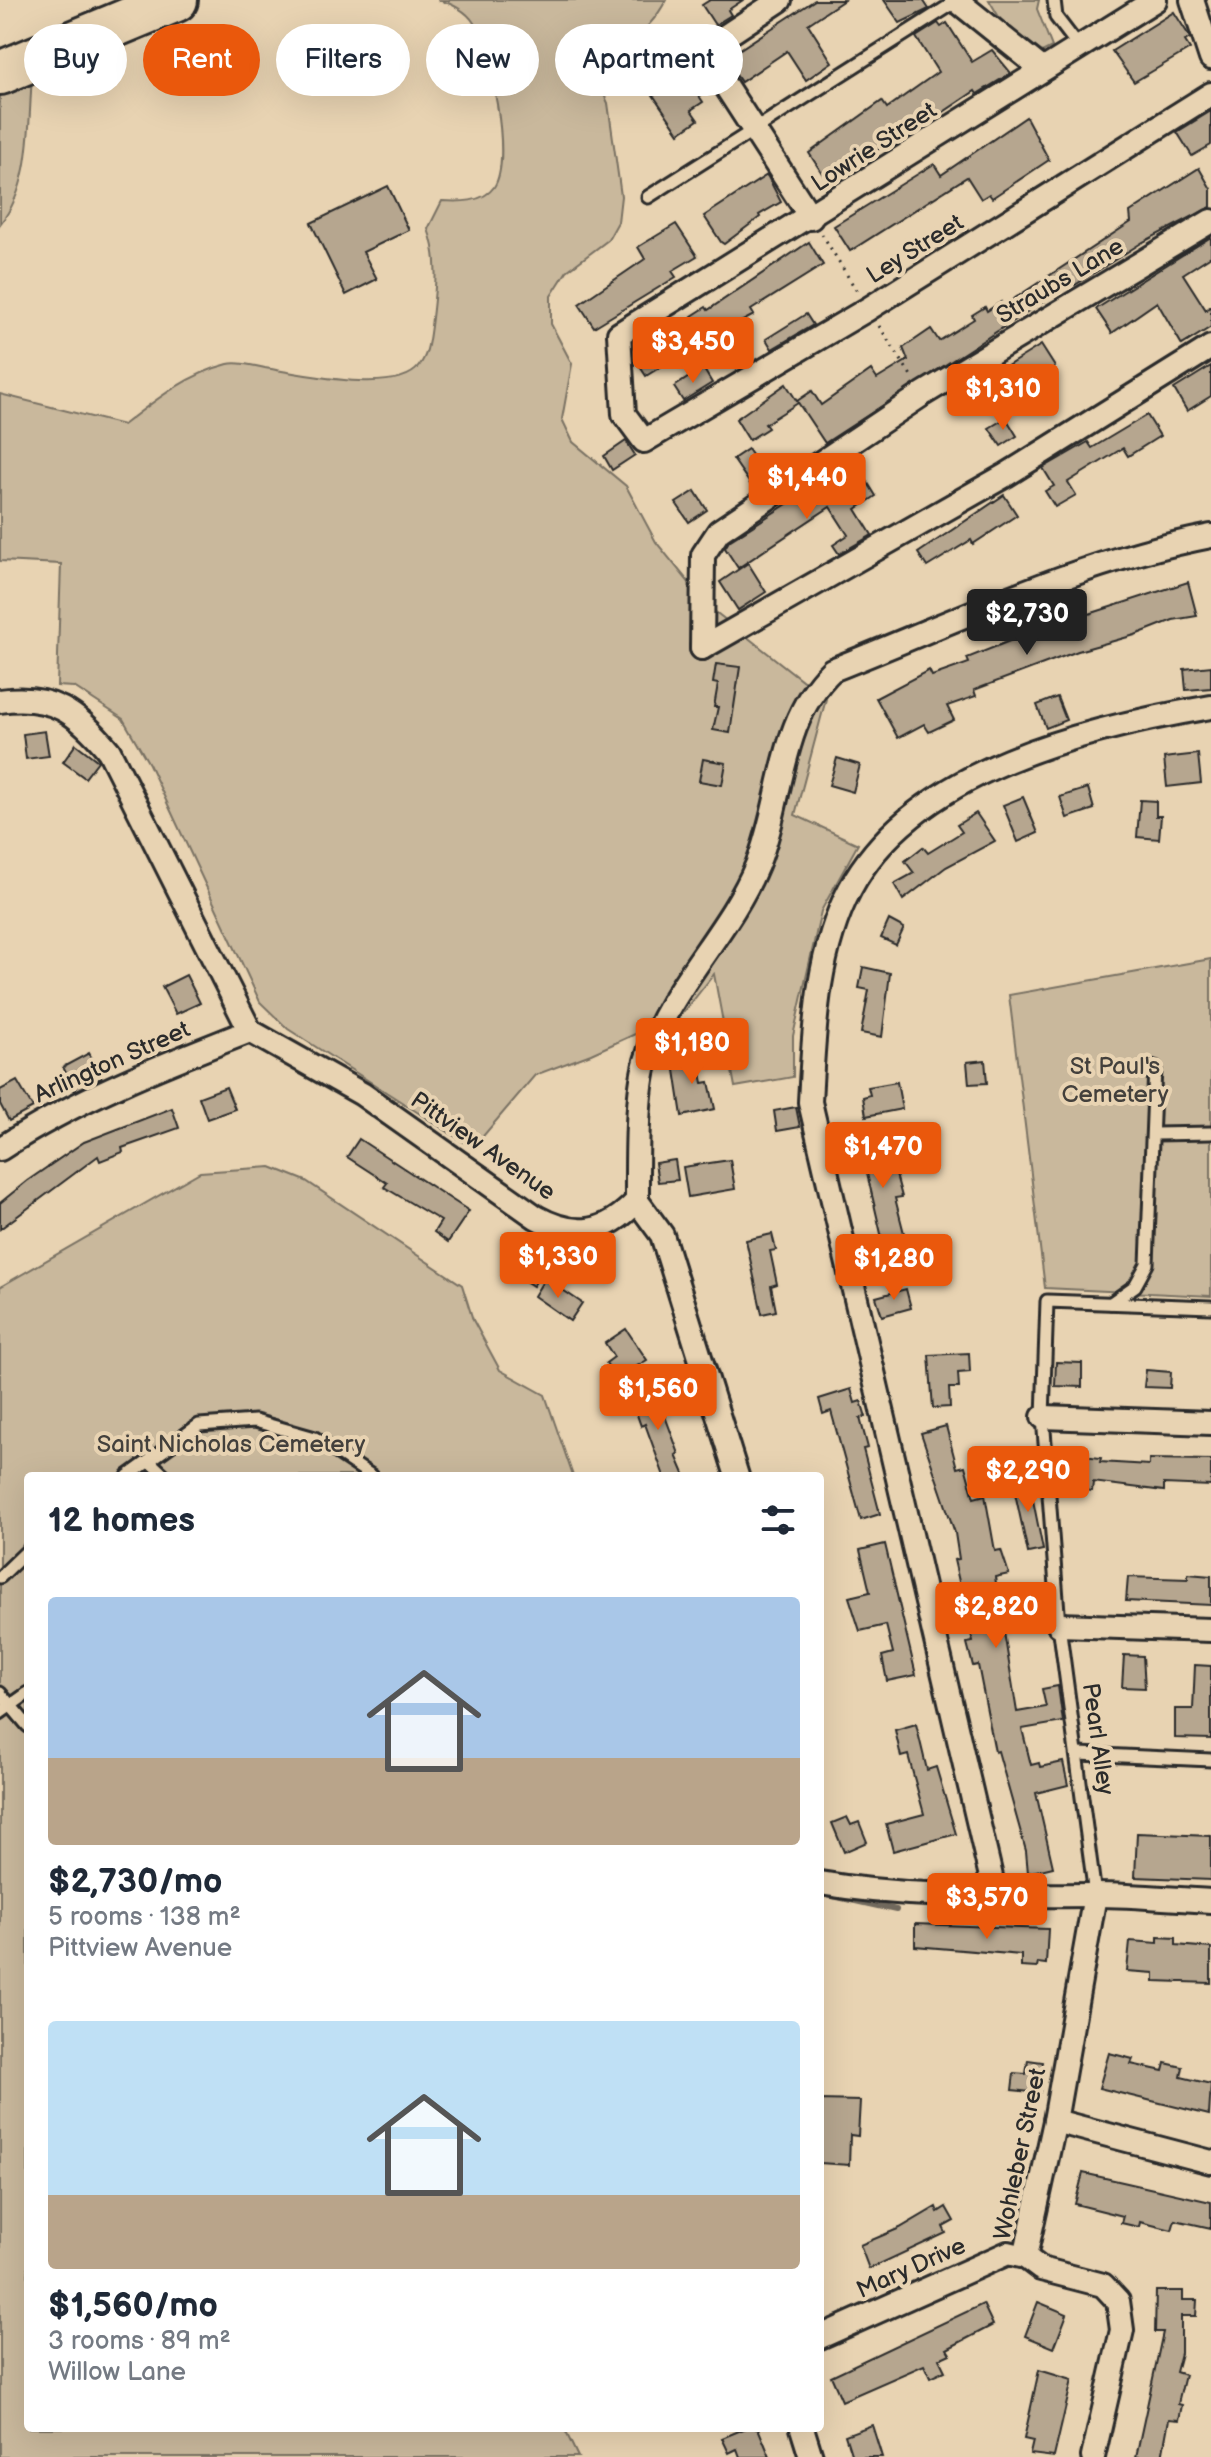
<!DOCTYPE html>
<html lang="en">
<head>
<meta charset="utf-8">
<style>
  body { margin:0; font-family:"Balsamiq Sans",sans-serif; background:#f2f2f3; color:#1f2937; height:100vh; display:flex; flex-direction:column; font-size:30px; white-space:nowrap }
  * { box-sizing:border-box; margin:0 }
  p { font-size:26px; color:#747a83 }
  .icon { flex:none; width:44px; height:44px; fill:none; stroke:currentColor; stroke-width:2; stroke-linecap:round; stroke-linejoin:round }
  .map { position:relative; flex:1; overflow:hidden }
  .side { position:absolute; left:24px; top:1472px; width:800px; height:960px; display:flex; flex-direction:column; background:#fff; border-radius:8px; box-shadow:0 8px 32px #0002 }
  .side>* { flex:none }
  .guide { position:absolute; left:24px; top:24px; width:800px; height:72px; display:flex; gap:16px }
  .price { position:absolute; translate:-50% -68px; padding:0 18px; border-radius:8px; background:#ea580c; color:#fff; font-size:26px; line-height:52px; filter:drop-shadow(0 2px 4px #0008) }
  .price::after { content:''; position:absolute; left:50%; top:48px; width:24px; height:18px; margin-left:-12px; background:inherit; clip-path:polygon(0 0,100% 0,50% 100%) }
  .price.selected { background:#222; color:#fff }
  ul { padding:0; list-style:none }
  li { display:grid; align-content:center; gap:16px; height:424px; padding:0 24px }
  li span { display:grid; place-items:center; height:248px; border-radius:8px; color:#555 }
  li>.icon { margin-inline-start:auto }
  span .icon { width:144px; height:144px; fill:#fffc; stroke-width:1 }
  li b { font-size:34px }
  h2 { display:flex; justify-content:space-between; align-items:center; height:96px; padding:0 24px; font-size:34px }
  .tag { padding:0 28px; border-radius:36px; background:#fff; box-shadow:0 8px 32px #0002; font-size:28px; line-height:72px }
  .tag.selected { background:#ea580c; color:#fff }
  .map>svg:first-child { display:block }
  .green { fill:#c9b89c; stroke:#7a7264; stroke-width:2 }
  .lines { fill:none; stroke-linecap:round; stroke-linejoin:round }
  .stream { stroke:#71695d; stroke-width:6 }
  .building { fill:#b6a68f; stroke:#2b2b2b; stroke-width:2 }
  .service-casing { stroke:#2b2b2b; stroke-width:17 }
  .minor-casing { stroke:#2b2b2b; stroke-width:28 }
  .motorway-casing { stroke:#2b2b2b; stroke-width:48 }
  .path { stroke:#2b2b2b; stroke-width:3; stroke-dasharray:2 6; stroke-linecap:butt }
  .service { stroke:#e8d3b2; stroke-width:11 }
  .minor { stroke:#e8d3b2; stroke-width:22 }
  .motorway { stroke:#e8d3b2; stroke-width:42 }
  .labels { text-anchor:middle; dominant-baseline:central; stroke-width:8; stroke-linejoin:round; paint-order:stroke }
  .street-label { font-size:24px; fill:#2b2b2b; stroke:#e8d3b2 }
  .park-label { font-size:24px; fill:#43403c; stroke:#e8d3b2 }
</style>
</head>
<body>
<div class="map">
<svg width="1211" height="2457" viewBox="0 0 1211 2457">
  <rect width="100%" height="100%" fill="#e8d3b2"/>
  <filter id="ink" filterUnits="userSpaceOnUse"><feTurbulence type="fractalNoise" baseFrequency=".0125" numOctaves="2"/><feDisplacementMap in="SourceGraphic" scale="16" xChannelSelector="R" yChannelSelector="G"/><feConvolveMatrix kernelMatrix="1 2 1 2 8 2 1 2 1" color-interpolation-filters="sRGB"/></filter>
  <g filter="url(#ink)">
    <!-- green -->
    <g class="green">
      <path d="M438 0H666C647 38 616 45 598 82L608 103 621 196 618 222 608 240 567 271 551 296V324L572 364 562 419 573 442 626 486 656 542 708 606 826 699 795 815 858 844 821 911 793 1036V1077L735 1087 714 974 684 1012 591 1054 535 1075 473 1148 288 1029 260 1002 149 764 123 719 74 687 57 686 61 564 0 561V394L123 425C155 400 188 374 228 364 239 361 254 366 265 368 298 373 397 396 419 366 428 355 429 340 431 326 435 292 440 261 428 229L442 201C459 202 483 203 494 187 513 158 490 52 474 23 467 11 451 3 438 0Z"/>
      <polygon points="989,0 1039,0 1037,9 1052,47 1042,52 1002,22"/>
      <path d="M32 77C28 125 32 185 0 224V89Z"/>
      <polygon points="1211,959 1211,1296 1045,1288 1009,995"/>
      <polygon points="271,1167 306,1181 462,1285 473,1320 500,1370 545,1395 573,1476 28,1476 28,2428 564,2428 578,2457 0,2457 0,1287 200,1172"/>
    </g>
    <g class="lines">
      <!-- stream -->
      <polyline class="stream" points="824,1894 896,1910"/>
    </g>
    <!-- building -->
    <g class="building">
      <polygon points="710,0 743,0 728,10 731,15 715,25 702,5"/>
      <polygon points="815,0 844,0 808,24 832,62 806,80 787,51 741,82 725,59"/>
      <polygon points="884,0 923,0 929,9 900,23"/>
      <polygon points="1174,12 1188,34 1190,38 1185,41 1190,49 1134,82 1112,51"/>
      <polygon points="938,23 941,27 947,23 972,62 992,50 1011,73 977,94 975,91 893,146 890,142 827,181 809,153 882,101 887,108 938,72 916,37"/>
      <polygon points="683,71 703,102 691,110 698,120 679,133 651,92"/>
      <polygon points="1211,111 1211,145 1192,156 1177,132"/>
      <polygon points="1026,117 1049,160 992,198 989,194 981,199 967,177 850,251 834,226 934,164 941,175"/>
      <polygon points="1199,168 1211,189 1211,207 1143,242 1075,285 1073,282 825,443 797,401 812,391 821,405 871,370 877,379 908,360 903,348 931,329 939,341 974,319 972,315 985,307 987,311 1001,302 1003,306 1131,222 1130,212"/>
      <polygon points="767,175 781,202 759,215 760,217 724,244 721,242 704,216"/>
      <polygon points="388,186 409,230 363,252 377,279 346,295 311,223"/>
      <polygon points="676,224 697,256 672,271 676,277 594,327 579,304 645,259 638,247"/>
      <polygon points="1211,237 1211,256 1183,274 1206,310 1211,306 1211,327 1182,345 1157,302 1112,333 1096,309"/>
      <polygon points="809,242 823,265 751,310 754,315 707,340 692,316 706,307 708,310"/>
      <polygon points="806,314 813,325 772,349 766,339"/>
      <polygon points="656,345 667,363 646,376 635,359"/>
      <polygon points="1041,345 1055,367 1019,391 1004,368"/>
      <polygon points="1211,366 1211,396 1187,411 1174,389"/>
      <polygon points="703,368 712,383 683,401 674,387"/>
      <polygon points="786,384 798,403 765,424 768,428 749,440 736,419"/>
      <polygon points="1147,415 1160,436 1128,456 1123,448 1068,482 1076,495 1055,507 1045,491 1054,486 1043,468 1088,442 1092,448"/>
      <polygon points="1006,418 1017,436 1001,446 989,428"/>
      <polygon points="626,441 635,455 612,470 604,456"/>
      <polygon points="748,449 768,478 753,488 733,459"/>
      <polygon points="863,475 876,496 856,509 872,535 839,554 833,545 848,535 830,507 738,568 725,548 729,541 809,490 814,497 833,485 837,492"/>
      <polygon points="695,491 707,510 689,522 676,503"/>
      <polygon points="1004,495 1017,515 973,544 971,540 927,567 918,553"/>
      <polygon points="748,563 766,592 738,610 720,582"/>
      <polygon points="1188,582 1197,616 1173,620 1135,635 1078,651 974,690 976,696 947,706 954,720 929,732 924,724 898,738 876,698 929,670 932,676 969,663 967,658 1030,633"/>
      <polygon points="716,664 740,667 730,733 713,730 718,707 714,707 718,684 713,683"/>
      <polygon points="1211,666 1211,688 1186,690 1184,669"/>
      <polygon points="1057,697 1066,720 1046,728 1037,705"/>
      <polygon points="45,731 49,756 26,759 23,734"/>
      <polygon points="76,744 98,761 85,778 63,762"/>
      <polygon points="1198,754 1201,783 1167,787 1164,758"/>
      <polygon points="837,758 860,765 853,792 829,785"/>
      <polygon points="703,759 726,763 722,785 699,781"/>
      <polygon points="1088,788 1094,809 1067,818 1060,797"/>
      <polygon points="1023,797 1038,833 1018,842 1003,805"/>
      <polygon points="1140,800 1156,801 1156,816 1161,816 1159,839 1137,837"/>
      <polygon points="976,813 995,841 946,867 903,900 894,884 914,873 905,861 923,847 928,853 962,832 957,825"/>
      <polygon points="889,920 904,928 896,945 881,938"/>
      <polygon points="863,967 890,973 882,1037 861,1033 869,990 859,988"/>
      <polygon points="186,975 200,1003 176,1014 162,987"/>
      <polygon points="697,1052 703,1083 709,1082 715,1109 682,1116 673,1057"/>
      <polygon points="89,1053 102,1078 75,1091 63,1067"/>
      <polygon points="985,1060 987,1083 969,1084 967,1062"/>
      <polygon points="17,1081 33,1108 9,1121 0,1104 0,1090"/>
      <polygon points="897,1082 902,1109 866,1116 863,1097 870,1095 868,1087"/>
      <polygon points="226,1087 235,1109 207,1119 199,1097"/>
      <polygon points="796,1107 800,1127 777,1131 774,1111"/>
      <polygon points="172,1108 179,1128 122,1148 123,1152 100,1161 98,1156 0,1229 0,1203 27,1181 84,1142"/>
      <polygon points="879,1130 890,1172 895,1171 902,1197 895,1198 907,1245 885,1251 858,1135"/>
      <polygon points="359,1139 469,1211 448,1242 434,1232 441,1221 384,1187 387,1183 347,1157"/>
      <polygon points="675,1160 678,1180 658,1182 655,1163"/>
      <polygon points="730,1160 735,1189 688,1197 683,1167"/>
      <polygon points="772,1234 776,1250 770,1251 777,1284 771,1286 776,1311 762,1314 746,1240"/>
      <polygon points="521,1244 548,1262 533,1286 505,1268"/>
      <polygon points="545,1278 582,1303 570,1321 534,1296"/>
      <polygon points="906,1289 911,1308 882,1316 876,1297"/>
      <polygon points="626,1329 647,1360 617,1378 606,1363 614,1357 605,1343"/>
      <polygon points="969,1353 970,1372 958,1373 959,1388 949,1388 950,1407 933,1408 929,1355"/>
      <polygon points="1056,1362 1082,1363 1082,1387 1055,1386"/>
      <polygon points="1146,1370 1171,1372 1170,1388 1144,1387"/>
      <polygon points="655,1389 679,1454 676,1455 685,1476 664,1476 645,1424 641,1426 631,1398"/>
      <polygon points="851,1389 855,1403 861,1401 866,1417 860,1418 868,1448 863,1449 880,1514 861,1520 831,1411 823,1414 819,1399"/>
      <polygon points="946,1426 957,1468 965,1466 974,1498 985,1495 995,1551 1001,1550 1009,1574 995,1577 1017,1712 1046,1707 1042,1689 1058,1686 1063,1722 1022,1729 1031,1765 1039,1763 1040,1767 1063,1762 1068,1785 1036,1793 1053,1867 1028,1873 1026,1851 998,1751 995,1752 978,1665 973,1666 967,1643 973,1642 954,1560 959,1559 955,1533 921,1433"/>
      <polygon points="1074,1455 1101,1458 1100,1462 1149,1465 1149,1459 1211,1460 1211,1486 1164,1484 1164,1491 1093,1482 1092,1491 1071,1489"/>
      <polygon points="1028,1475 1043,1550 1028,1553 1012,1479"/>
      <polygon points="885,1544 916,1675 887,1681 882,1656 893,1653 886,1625 860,1631 849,1597 870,1592 860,1550"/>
      <polygon points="1188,1574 1211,1576 1211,1605 1126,1601 1128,1577 1188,1579"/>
      <polygon points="1124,1655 1143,1656 1145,1688 1122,1687"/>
      <polygon points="1195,1665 1211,1666 1211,1739 1175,1738 1175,1709 1193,1709"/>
      <polygon points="916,1724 927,1770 936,1767 956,1834 893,1851 886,1824 924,1814 908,1755 901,1757 895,1730"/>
      <polygon points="847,1817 851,1825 859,1822 867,1842 844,1852 832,1823"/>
      <polygon points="1137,1833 1211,1836 1211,1880 1135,1877"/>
      <polygon points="915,1924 1048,1929 1046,1964 1038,1963 1037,1968 1021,1967 1021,1955 915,1946"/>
      <polygon points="1158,1937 1176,1938 1176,1945 1211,1948 1211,1983 1154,1981 1154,1973 1127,1971 1130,1941 1158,1943"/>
      <polygon points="1109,2053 1133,2059 1131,2064 1163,2071 1165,2063 1183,2067 1181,2077 1211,2084 1209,2115 1099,2088"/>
      <polygon points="1028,2060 1043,2062 1040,2093 1012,2090 1014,2073 1026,2074"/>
      <polygon points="820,2100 860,2101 858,2136 850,2135 849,2165 820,2163"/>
      <polygon points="1083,2173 1211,2202 1211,2228 1175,2220 1172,2230 1140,2222 1139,2227 1121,2223 1123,2216 1075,2204"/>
      <polygon points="936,2207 938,2212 946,2207 954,2221 943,2227 946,2233 869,2269 860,2245 900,2228"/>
      <polygon points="1156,2291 1183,2291 1183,2300 1197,2300 1196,2316 1181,2316 1181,2353 1176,2372 1185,2375 1178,2404 1182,2405 1179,2420 1169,2419 1162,2457 1136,2457 1163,2332 1155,2332"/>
      <polygon points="1038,2302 1067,2314 1054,2348 1025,2336"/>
      <polygon points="983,2304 993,2325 947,2349 950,2354 939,2359 945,2371 930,2378 924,2365 842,2401 831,2376"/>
      <polygon points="1039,2370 1072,2380 1054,2457 1030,2454 1033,2441 1024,2439"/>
      <polygon points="872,2425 882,2457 852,2457 845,2435"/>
      <polygon points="746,2428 758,2428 770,2457 740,2457 737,2449 729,2453 722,2438"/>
    </g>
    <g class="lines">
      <defs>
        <g id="service">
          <polyline points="1054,0 1056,17 1079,47"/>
          <polyline points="648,197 957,1"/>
          <polyline points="1155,1134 1211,1133"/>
          <polyline points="1111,1303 1135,1286 1147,1264 1155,1067"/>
          <polyline points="149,1461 165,1476"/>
          <polyline points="128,1476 199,1425 255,1421 315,1438 372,1476"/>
          <polyline points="0,1577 28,1550"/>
          <polyline points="0,1693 28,1726"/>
          <polyline points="0,1713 28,1693"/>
          <polyline points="1079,1754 1211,1760"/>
          <polyline points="1095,1895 1059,1625 1043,1417 1047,1301 1211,1307"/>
        </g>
        <g id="minor">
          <polyline points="780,0 703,51 811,218"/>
          <polyline points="956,0 1042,69"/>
          <polyline points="1155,0 619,334 624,414 644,441 868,309 1211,94"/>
          <polyline points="1192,0 1211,58"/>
          <polyline points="702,648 703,555 719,531 923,394 1211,221"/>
          <polyline points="702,648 1006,475 1211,347"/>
          <path d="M0 701C52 694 77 712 109 751L250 1031 362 1094 536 1217C576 1239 606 1234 637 1201 637 1164 636 1094 646 1061 668 987 728 935 757 865 784 799 778 722 832 670 956 621 1080 561 1211 536"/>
          <path d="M0 1149C78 1098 163 1065 250 1031"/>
          <polyline points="637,1201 662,1235 737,1476"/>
          <polyline points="1043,1417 1211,1423"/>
          <polyline points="1059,1625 1211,1630"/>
          <path d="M820 1883C912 1899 1002 1895 1095 1895 1133 1895 1172 1899 1211 1901"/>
          <path d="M996 1898 810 1102C814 1032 816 953 850 889 914 769 1087 728 1211 707"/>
          <polyline points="1055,2121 1211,2162"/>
          <polyline points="1025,2257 1055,2121 1095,1895"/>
          <polyline points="820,2337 1008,2253 1025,2257 1041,2269 1103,2285 1118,2301 1122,2330 1093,2457"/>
          <polyline points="802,2428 811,2457"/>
        </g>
        <polyline id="motorway" points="0,73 176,0"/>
      </defs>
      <!-- service casing -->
      <use href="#service" class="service-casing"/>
      <!-- minor casing -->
      <use href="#minor" class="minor-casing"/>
      <!-- motorway casing -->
      <use href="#motorway" class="motorway-casing"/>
      <!-- path -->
      <g class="path">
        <polyline points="822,234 858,293"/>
        <polyline points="879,326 912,377"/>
      </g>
      <!-- service -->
      <use href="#service" class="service"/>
      <!-- minor -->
      <use href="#minor" class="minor"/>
      <!-- motorway -->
      <use href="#motorway" class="motorway"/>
    </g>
  </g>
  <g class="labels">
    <!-- street labels -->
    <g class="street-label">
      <text transform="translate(874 147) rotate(-33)">Lowrie Street</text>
      <text transform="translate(915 249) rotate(-32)">Ley Street</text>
      <text transform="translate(1060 281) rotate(-31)">Straubs Lane</text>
      <text transform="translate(112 1062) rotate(-24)">Arlington Street</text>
      <text transform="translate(483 1146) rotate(35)">Pittview Avenue</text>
      <text transform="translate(1098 1739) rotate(82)">Pearl Alley</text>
      <text transform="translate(1020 2154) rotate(-78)">Wohleber Street</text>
      <text transform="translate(911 2268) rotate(-24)">Mary Drive</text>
    </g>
    <!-- park labels -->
    <g class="park-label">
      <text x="1115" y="1066">St Paul's<tspan x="1115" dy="28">Cemetery</tspan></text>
      <text x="231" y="1444">Saint Nicholas Cemetery</text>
    </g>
  </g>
</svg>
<b class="price" style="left:693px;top:385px">$3,450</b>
<b class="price" style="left:1003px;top:432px">$1,310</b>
<b class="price" style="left:807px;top:521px">$1,440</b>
<b class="price selected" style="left:1027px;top:657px">$2,730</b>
<b class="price" style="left:692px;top:1086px">$1,180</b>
<b class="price" style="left:883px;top:1190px">$1,470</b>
<b class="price" style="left:558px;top:1300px">$1,330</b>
<b class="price" style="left:894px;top:1302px">$1,280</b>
<b class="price" style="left:658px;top:1432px">$1,560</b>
<b class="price" style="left:1028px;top:1514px">$2,290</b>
<b class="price" style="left:996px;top:1650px">$2,820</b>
<b class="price" style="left:987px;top:1941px">$3,570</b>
<div class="guide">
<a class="tag">Buy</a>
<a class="tag selected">Rent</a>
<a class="tag">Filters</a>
<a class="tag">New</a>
<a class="tag">Apartment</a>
</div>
<section class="side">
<h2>12 homes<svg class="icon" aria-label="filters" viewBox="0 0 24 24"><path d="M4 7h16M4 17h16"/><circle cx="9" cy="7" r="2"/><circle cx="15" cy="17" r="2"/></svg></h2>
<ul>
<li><span style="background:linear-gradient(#a9c7e8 65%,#b9a48a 0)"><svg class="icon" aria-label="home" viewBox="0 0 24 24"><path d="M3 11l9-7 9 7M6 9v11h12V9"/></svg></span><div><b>$2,730/mo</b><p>5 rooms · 138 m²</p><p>Pittview Avenue</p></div></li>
<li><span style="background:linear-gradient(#bfe0f5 70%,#b9a48a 0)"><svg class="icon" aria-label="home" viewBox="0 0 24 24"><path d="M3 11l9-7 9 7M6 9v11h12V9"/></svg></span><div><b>$1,560/mo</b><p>3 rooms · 89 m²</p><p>Willow Lane</p></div></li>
</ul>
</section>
</div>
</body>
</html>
